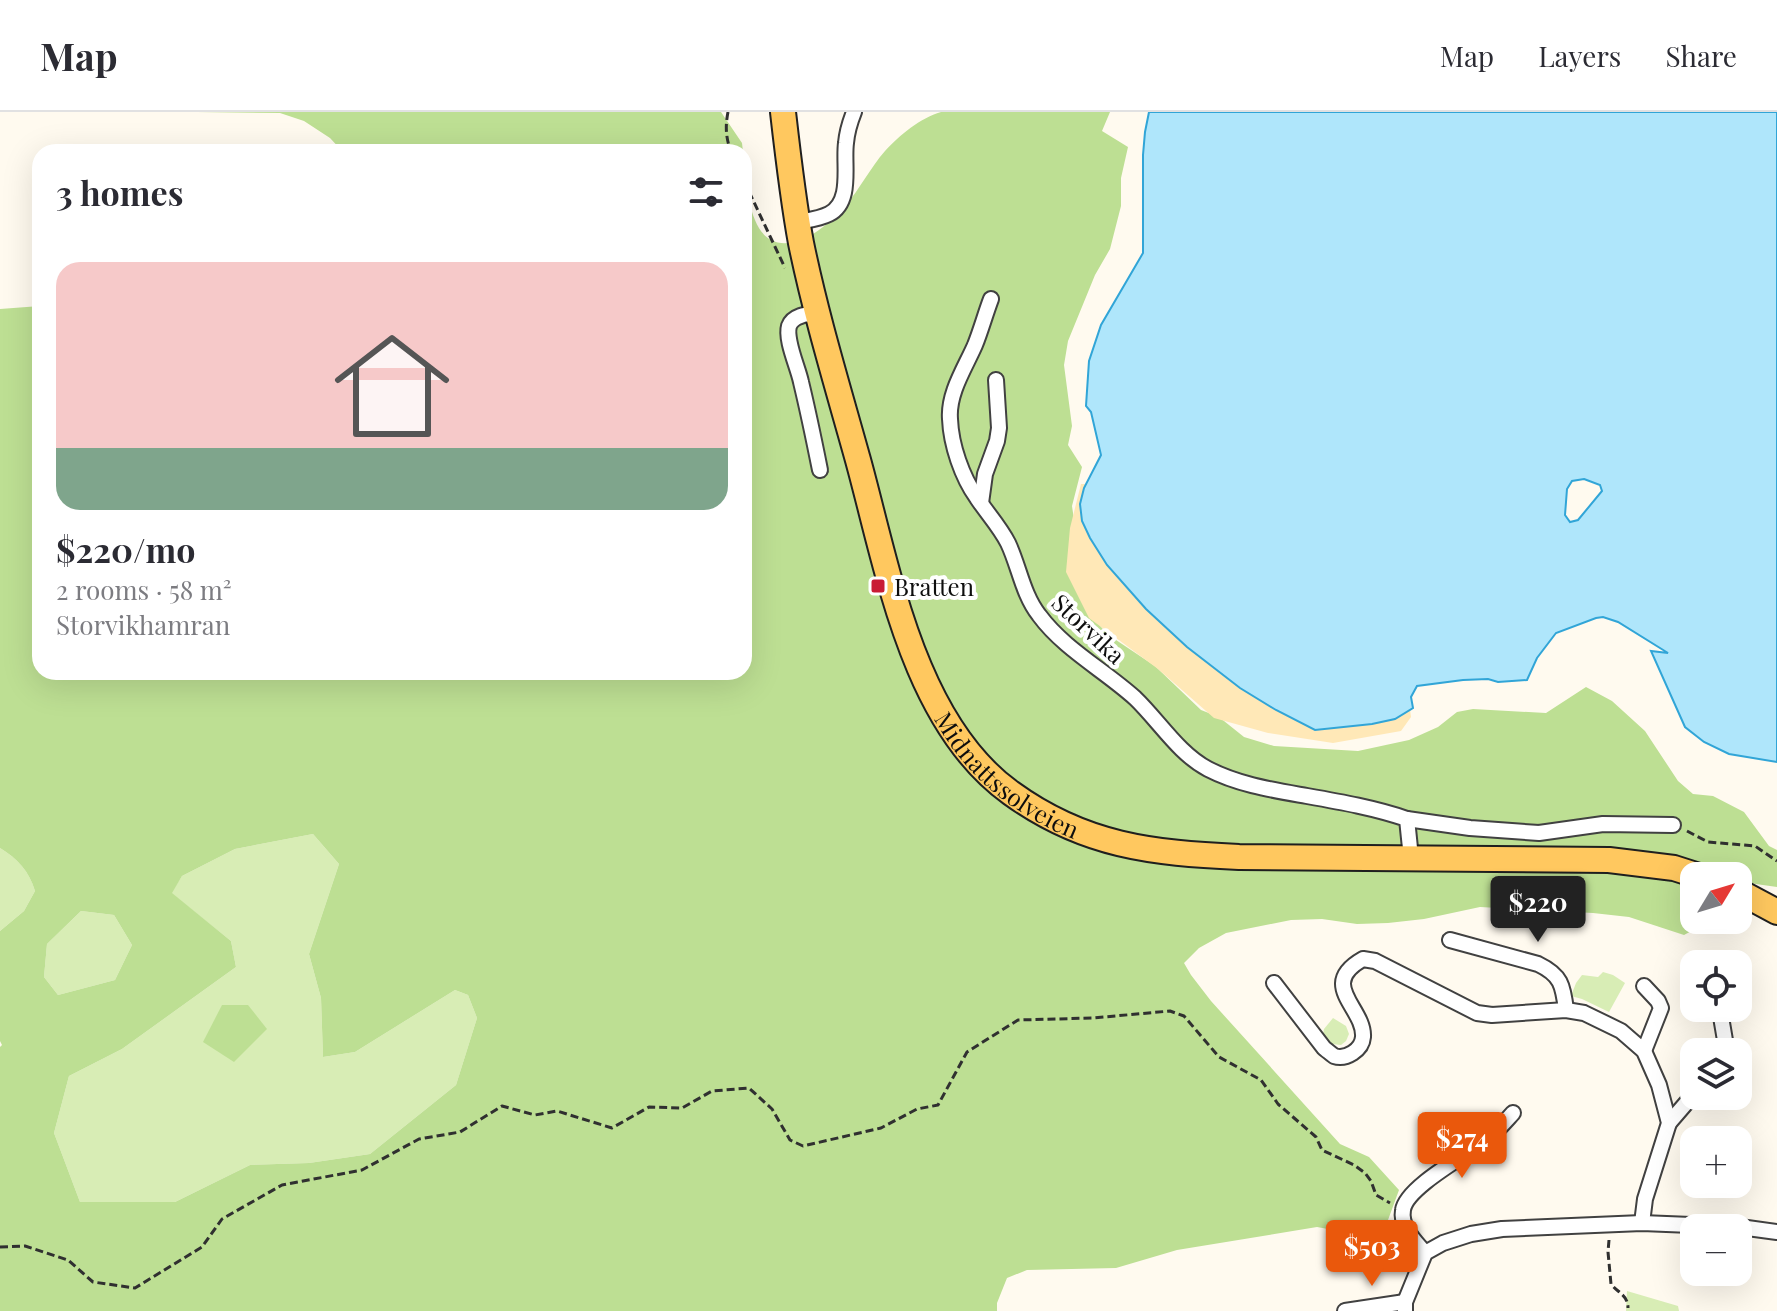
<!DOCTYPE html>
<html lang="en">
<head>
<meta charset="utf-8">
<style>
  body { margin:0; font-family:"Playfair Display",serif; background:#f7f7f7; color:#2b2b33; height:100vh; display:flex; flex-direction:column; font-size:30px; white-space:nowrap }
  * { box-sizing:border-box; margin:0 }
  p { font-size:26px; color:#7c7c81 }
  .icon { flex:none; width:44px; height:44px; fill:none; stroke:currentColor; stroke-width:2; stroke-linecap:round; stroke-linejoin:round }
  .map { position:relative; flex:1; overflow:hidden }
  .side { position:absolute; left:32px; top:32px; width:720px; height:536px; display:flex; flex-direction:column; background:#fff; border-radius:24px; box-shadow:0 8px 32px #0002 }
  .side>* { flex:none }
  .needle { width:52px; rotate:52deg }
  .tools { position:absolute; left:1680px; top:750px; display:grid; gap:16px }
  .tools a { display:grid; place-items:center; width:72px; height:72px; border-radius:16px; background:#fff; box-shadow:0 8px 32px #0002; font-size:40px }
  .price { position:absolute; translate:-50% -68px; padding:0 18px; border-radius:8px; background:#ea580c; color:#fff; font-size:26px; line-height:52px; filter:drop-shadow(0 2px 4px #0008) }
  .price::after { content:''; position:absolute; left:50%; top:48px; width:24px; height:18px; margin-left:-12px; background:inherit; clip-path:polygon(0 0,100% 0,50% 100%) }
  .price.active { background:#222; color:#fff }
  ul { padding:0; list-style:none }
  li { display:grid; align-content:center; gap:16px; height:424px; padding:0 24px }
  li+li { border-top:2px solid #e1e1e2 }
  li span { display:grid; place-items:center; height:248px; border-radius:24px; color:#555 }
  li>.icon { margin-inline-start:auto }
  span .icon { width:144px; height:144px; fill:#fffc; stroke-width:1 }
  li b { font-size:34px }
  h2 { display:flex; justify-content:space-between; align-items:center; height:96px; padding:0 24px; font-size:34px }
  header { display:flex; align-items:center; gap:48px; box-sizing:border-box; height:112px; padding:0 40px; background:#fff; border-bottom:2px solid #e1e1e2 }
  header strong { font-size:38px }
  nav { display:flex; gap:44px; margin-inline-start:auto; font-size:28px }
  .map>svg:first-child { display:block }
  .green { fill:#d8edb5 }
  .forest { fill:#bddf93; fill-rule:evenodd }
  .sand { fill:#ffe8b7 }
  .water { fill:#afe6fb; stroke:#31a5d7; stroke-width:2; fill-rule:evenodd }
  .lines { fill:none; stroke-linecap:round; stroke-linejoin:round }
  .minor-casing { stroke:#414141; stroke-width:18 }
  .primary-casing { stroke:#1f1f1f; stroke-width:28 }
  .path { stroke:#303030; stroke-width:3; stroke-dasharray:8 4; stroke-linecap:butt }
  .minor { stroke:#fff; stroke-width:14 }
  .primary { stroke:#ffc85f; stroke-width:24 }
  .poi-dot { fill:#c91b35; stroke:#fff; stroke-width:3 }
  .labels { text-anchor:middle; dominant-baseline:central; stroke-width:8; stroke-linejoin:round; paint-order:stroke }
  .poi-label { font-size:24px; fill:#0e0e0e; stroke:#fff; text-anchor:start }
  .street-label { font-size:24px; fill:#0e0e0e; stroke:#fff }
</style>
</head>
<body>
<header>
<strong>Map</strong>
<nav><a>Map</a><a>Layers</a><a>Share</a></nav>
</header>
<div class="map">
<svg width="1777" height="1199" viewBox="0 0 1777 1199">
  <rect width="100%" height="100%" fill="#fffaef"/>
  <!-- green -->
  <g class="green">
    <polygon points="313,722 339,752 309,842 321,886 323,945 355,940 455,878 468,883 477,906 456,973 370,1042 309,1051 250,1053 175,1090 80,1090 54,1021 69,964 122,937 236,855 231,829 171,781 182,764 235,737"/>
    <path d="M0 736C18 747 29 759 35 779L24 799 0 819Z"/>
    <polygon points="81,799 114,803 132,833 115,868 58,883 44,865 47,832"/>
    <polygon points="1603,860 1613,863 1625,871 1609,900 1582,887 1571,884 1576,871 1582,863 1598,865"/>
    <polygon points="1333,906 1346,914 1349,922 1346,929 1341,933 1332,932 1323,922 1324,917"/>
    <polygon points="1627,1179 1678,1194 1679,1199 1626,1199"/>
  </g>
  <!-- forest -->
  <g class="forest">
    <polygon points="197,0 721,0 742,31 743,40 343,40 330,26 304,9 280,1"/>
    <path d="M941 0H1110L1102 19 1128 35 1121 66V94L1110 137 1095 163 1068 229 1064 253 1072 314 1068 333 1082 355 1072 394 1087 498 1107 522 1155 554 1201 598 1219 605 1244 625 1274 634 1358 639 1409 628 1438 615 1457 600 1473 597 1546 601 1586 575 1612 589 1645 619 1678 669 1693 682 1713 684 1744 700 1769 734 1777 738V775L1742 770 1738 779V764H1694V808H1712L1684 823 1629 805 1593 801 1480 795 1424 807 1388 811 1357 812 1322 807 1291 808 1226 821 1199 836 1184 851 1191 863 1211 889 1340 1032 1369 1045 1399 1078 1388 1108 1377 1116 1355 1122 1317 1115 1177 1138 1116 1156 1027 1158 1007 1166 997 1191V1199H0V935L2 933 0 929V819L24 799 35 779C29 759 18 747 0 736V197L40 194V560H744V55C746 75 751 118 771 128 796 141 830 112 845 94 860 77 870 56 885 39 900 23 920 6 941 0ZM313 722 339 752 309 842 321 886 323 945 355 940 455 878 468 883 477 906 456 973 370 1042 309 1051 250 1053 175 1090H80L54 1021 69 964 122 937 236 855 231 829 172 781 182 764 235 737ZM81 799 114 803 132 833 115 868 58 883 44 865 47 832Z"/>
    <polygon points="222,893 248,893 267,917 234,950 203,930"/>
  </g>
  <!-- sand -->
  <polygon class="sand" points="1081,372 1086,372 1407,574 1411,605 1401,619 1333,631 1268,621 1214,606 1158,557 1089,506 1066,460 1070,416"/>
  <!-- water -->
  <path class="water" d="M1149 0H1777V650L1729 642 1704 630 1685 615 1651 539 1668 541 1618 510 1603 505 1596 506 1556 521 1537 546 1527 568 1498 570 1488 567 1463 568 1417 574 1411 585 1413 596 1395 607 1372 612 1315 618 1276 598 1240 576 1187 535 1146 497 1107 453 1090 426 1082 409 1080 392 1084 376 1101 343 1091 300 1086 294 1089 249 1101 213 1143 141V43L1145 20ZM1584 367 1600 373 1602 379 1578 408 1570 410 1565 403 1567 377 1572 369Z"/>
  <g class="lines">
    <defs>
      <g id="minor">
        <path d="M798 110C808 108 819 107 829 102 853 90 843 52 846 31 847 20 850 10 854 0"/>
        <path d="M991 187C985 203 981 218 975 233 965 256 948 281 950 307 951 333 962 365 977 386 987 401 1000 415 1008 431 1019 454 1023 483 1039 503 1064 537 1104 558 1135 586 1159 609 1179 642 1208 657 1239 673 1273 678 1307 684 1341 690 1375 696 1407 707L1411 746"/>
        <path d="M817 201C808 202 793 203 789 214 785 228 798 255 801 270 808 299 814 328 820 358"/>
        <polyline points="981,391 985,362 997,329 999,316 996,268"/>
        <polyline points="1407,707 1470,716 1539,721 1603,712 1673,713"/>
        <path d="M1450 828 1538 852C1561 863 1563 873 1566 898"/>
        <path d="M1274 871 1324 936C1325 937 1333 943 1334 944 1346 948 1362 938 1363 925 1365 896 1317 873 1363 847L1375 849 1477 901 1492 903 1566 898 1584 901 1621 919 1644 939 1659 973 1669 1011 1645 1087 1642 1111"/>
        <polyline points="1644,874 1658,889 1661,896 1644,939"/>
        <polyline points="1720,899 1727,940"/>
        <polyline points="1669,1011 1694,982"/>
        <path d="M1425 1141C1415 1129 1400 1115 1403 1098 1406 1076 1463 1045 1482 1031 1494 1023 1503 1012 1513 1001"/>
        <polyline points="1345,1199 1405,1190"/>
        <polyline points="1405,1199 1405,1190 1425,1141 1443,1131 1471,1122 1502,1117 1642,1111 1740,1115 1777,1120"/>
      </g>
      <g id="primary">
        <path id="s1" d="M783 0C788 44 793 88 801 131 816 204 838 276 858 348 888 457 913 611 1011 681 1084 734 1152 741 1239 745L1609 748 1674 756 1699 764"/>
        <polyline points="1738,779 1777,800"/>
      </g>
    </defs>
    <!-- minor casing -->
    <use href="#minor" class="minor-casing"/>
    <!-- primary casing -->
    <use href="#primary" class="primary-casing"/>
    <!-- path -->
    <g class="path">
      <path d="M728 0C725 15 726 26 731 40"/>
      <polyline points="744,69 785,156"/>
      <polyline points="1687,719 1708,730 1755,734 1777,749"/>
      <path d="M1609 1128 1608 1140 1611 1172C1618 1181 1628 1183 1628 1196"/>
      <polyline points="0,1135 25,1134 68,1148 93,1170 135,1176 202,1135 222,1107 282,1073 362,1058 419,1027 460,1020 502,994 535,1003 557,999 612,1016 649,995 682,996 712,979 749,976 772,997 790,1028 803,1034 881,1016 917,997 938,993 967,940 1018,908 1093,906 1170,899 1184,904 1219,945 1261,968 1278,992 1316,1025 1322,1038 1354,1053 1365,1061 1371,1069 1376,1083 1390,1091"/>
    </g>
    <!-- minor -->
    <use href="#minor" class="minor"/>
    <!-- primary -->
    <use href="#primary" class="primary"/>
  </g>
  <!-- markers -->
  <rect class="poi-dot" x="870" y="466" width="16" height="16" rx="4"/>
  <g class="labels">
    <!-- poi labels -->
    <g class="poi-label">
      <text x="894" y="474">Bratten</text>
    </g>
    <!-- street labels -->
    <g class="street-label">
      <text transform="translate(1089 516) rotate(43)">Storvika</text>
      <text stroke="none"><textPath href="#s1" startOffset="716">Midnattssolveien</textPath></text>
    </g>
  </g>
</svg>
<div class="tools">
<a><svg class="needle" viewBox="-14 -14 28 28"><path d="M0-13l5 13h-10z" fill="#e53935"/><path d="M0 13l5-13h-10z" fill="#7c7c81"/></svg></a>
<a><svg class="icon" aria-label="locate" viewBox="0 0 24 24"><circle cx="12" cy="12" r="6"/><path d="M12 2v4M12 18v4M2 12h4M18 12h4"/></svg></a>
<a><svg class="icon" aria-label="layers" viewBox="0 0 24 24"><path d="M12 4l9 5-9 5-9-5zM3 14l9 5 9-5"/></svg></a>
<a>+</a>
<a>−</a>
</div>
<b class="price active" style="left:1538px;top:832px">$220</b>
<b class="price" style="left:1462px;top:1068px">$274</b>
<b class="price" style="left:1372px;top:1176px">$503</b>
<section class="side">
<h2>3 homes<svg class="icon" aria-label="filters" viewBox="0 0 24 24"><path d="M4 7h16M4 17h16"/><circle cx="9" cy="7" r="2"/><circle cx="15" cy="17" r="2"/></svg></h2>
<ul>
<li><span style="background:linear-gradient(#f6c9c9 75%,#7fa58c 0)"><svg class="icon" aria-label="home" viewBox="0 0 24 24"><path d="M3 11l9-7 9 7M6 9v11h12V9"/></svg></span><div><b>$220/mo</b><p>2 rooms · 58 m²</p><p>Storvikhamran</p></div></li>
</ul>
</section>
</div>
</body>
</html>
